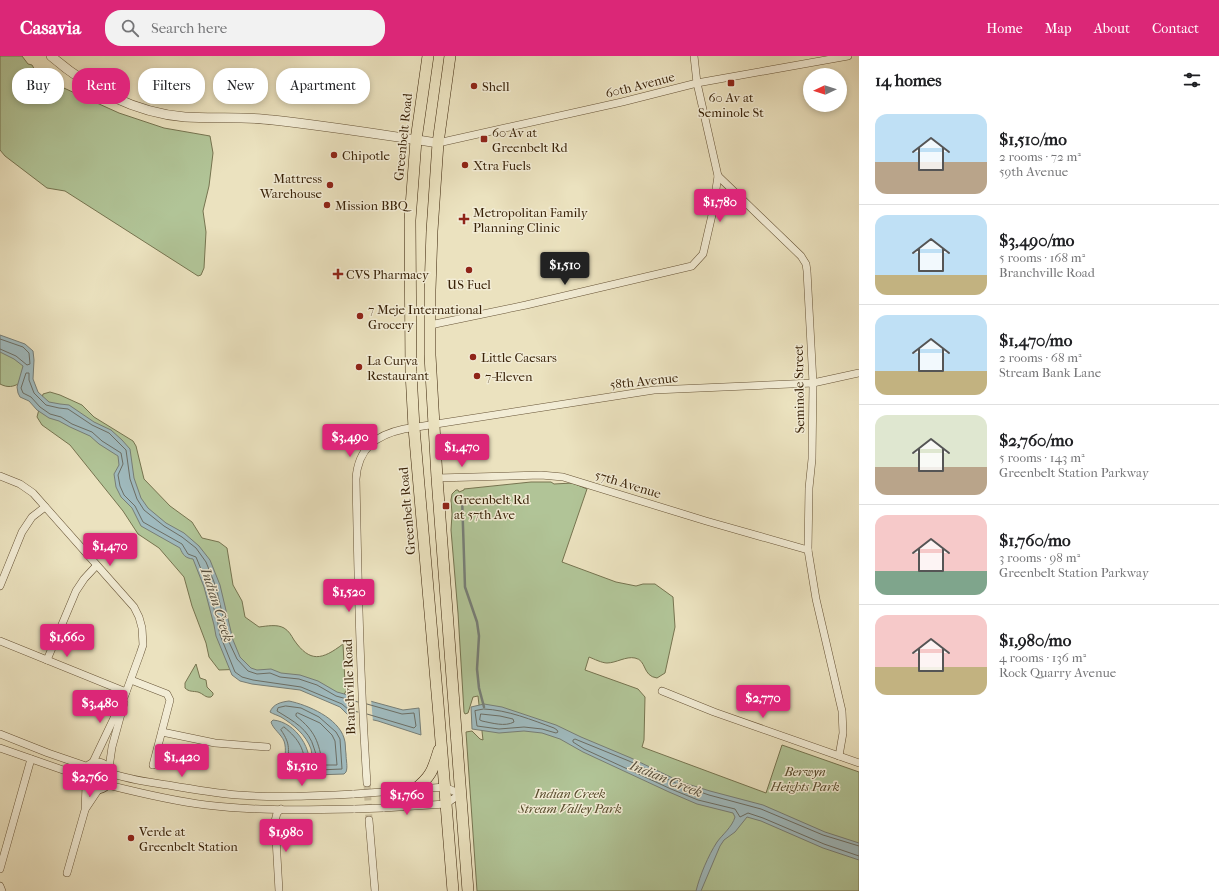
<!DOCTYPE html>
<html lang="en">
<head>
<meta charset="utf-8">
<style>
  body { margin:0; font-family:"IM FELL French Canon",serif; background:#f2f2f2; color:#202124; height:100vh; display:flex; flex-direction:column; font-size:15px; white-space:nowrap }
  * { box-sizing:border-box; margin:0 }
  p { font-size:13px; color:#757577 }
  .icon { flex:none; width:22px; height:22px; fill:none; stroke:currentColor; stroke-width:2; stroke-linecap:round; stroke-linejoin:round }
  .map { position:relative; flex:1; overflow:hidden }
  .drawer { display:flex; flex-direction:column; background:#fff; width:360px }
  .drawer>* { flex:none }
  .guide { position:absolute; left:12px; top:12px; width:380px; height:36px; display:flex; gap:8px }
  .needle { width:26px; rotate:266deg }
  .tools { position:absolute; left:803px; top:12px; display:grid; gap:8px }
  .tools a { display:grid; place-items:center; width:44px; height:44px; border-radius:50%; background:#fff; box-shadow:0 2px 6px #0003; font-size:20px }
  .price { position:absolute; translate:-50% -34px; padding:0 9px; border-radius:4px; background:#db2777; color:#fff; font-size:13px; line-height:26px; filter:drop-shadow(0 1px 2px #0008) }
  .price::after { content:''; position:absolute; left:50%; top:24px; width:12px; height:9px; margin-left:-6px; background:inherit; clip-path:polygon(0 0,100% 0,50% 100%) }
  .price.current { background:#222; color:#fff }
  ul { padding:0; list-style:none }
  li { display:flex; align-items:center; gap:12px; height:100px; padding:0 16px }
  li+li { border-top:1px solid #e0e0e0 }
  li span { display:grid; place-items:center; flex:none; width:112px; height:80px; border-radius:12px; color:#555 }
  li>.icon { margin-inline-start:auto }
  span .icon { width:48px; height:48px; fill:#fffc; stroke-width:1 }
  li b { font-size:17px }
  h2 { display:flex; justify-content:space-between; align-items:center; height:48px; padding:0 16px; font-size:17px }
  .chip { padding:0 14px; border-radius:16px; background:#fff; box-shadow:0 2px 6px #0003; font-size:14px; line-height:36px }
  .chip.current { background:#db2777; color:#fff }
  header { display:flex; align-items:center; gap:24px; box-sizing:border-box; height:56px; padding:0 20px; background:#db2777; color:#fff }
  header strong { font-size:19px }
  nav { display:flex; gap:22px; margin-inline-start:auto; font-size:14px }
  .search { width:280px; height:36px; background:#f2f2f2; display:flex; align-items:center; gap:10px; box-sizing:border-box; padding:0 14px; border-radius:16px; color:#757577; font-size:15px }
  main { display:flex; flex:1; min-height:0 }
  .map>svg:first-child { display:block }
  .green { fill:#b1c497; stroke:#767450 }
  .water { fill:#9fbabe; stroke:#777e76 }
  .pier { fill:#ebe2bf }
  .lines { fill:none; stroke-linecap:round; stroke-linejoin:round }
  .shore { stroke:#6c6e64; stroke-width:1 }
  .stream { stroke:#777e76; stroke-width:2.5 }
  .minor-tunnel { stroke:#c8bc9b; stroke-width:7; stroke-dasharray:7 3.5; stroke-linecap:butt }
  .minor-casing { stroke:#665336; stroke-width:8 }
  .tertiary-casing { stroke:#665336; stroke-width:10 }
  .primary-casing { stroke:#3a2309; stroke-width:12 }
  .minor { stroke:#f2ecd5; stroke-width:7 }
  .tertiary { stroke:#f2ecd5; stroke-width:9 }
  .primary { stroke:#ebe2bf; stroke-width:11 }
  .minor-bridge-casing { stroke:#665336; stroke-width:8; stroke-linecap:butt }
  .minor-bridge { stroke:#f2ecd5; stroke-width:7 }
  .poi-dot { fill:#8f2418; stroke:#f2ecd5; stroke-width:1.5 }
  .labels { text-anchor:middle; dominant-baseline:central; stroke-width:3; stroke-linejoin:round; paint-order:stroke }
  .street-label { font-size:13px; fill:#3a2309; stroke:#f2ecd5 }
  .poi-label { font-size:13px; fill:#3a2309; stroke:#f2ecd5; text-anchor:start }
  .park-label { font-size:13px; font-style:italic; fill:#584b2c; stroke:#f2ecd5 }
  .water-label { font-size:14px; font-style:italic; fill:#58503f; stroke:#f2ecd5 }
</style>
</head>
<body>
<header>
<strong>Casavia</strong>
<div class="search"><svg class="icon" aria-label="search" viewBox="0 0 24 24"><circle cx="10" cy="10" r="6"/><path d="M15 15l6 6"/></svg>Search here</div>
<nav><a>Home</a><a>Map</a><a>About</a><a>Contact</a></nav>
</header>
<main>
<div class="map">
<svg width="859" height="835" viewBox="0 0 859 835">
  <rect width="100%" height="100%" fill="#ebe2bf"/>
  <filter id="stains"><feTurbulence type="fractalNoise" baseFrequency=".005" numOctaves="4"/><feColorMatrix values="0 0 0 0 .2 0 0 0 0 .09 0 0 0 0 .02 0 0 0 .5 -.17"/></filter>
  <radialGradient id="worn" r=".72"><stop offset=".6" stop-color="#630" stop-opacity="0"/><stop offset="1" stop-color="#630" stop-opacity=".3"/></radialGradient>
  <!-- green -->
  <g class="green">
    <polygon points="0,0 22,0 28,8 32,9 36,16 55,28 119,57 164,72 210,80 213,97 209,130 203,155 206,176 204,212 201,219 198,220 65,135 47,132 5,100 0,94"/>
    <path d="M0 283 26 298 20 327C13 331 8 332 0 328Z"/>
    <path d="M50 336 60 339 82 349 94 361 133 385 136 390 144 423 170 450 192 466 202 482 219 486 227 492 233 529 242 545 245 561 259 571C267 570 277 568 284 572 289 575 291 579 294 584 310 607 322 604 343 588L345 627 348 632 341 643 246 613 219 614 209 601 206 587 192 550 184 521 159 492 138 478 123 455 70 389 42 369 37 361 43 338Z"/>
    <path d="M531 426H551L554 428 573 427 587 433 562 506 616 526 636 530 643 528H655L673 541 675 571 665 617 657 622C642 620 647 604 635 602 626 600 616 607 607 607 602 607 594 603 589 601L585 614 638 633 645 641 644 684 642 691 766 737 782 689 859 716V835H477L466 676 472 675 480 683 483 684 478 640 473 641 468 657 465 658 464 656 458 557 451 474 452 458 451 444 452 438 456 434H458L459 436 464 434V433Z"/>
    <path d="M196 608 200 622 206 624 207 631 213 637V639L211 641C205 642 204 638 198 636 193 635 189 636 185 632V627Z"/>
    <circle cx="96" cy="719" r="8"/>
  </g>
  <!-- water -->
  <g class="water">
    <path d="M0 279 25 288 33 295 34 304 33 323 38 336 49 346 60 348 69 349 94 366 111 374 122 384 130 393 134 422 141 442 148 452 166 467 184 477 199 490 210 504 220 529 233 584 240 601 251 612 257 614 271 613 281 617 300 619 318 625 337 636 403 654 419 652 421 679 378 665 347 658 340 651 300 634 252 628 240 625 232 619 216 580 214 569 204 531 193 503C185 502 183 499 180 492L141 470 132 452 121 441 116 431 114 418 119 409 118 400 99 388 90 380 70 371 59 365 49 362 37 354 29 345 20 341 18 337 17 331 23 310 14 303 0 296Z"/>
    <path d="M289 645C308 649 338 662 344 682 346 687 345 693 346 698 346 704 348 711 346 716L344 718 315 719C312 711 313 701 311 693 306 679 294 669 281 661 277 659 273 658 270 656 273 648 281 646 289 645Z"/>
    <path d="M484 648 502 651 556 669 581 681 631 702 681 726 710 735 763 749 825 776 859 787V804L823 792 761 765 747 761 735 776 724 784 720 790 701 835H696C700 819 708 800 717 786 723 778 732 771 735 761L733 757 697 748 669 736 583 696 560 683 542 677 524 675 499 677 472 673 471 651Z"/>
    <path d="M273 664C296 666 314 694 309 717 300 722 292 719 285 711 284 703 287 693 284 685 281 678 273 673 271 666Z"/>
  </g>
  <!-- pier -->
  <polygon class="pier" points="349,637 371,643 373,666 350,661"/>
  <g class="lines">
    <!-- shore -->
    <g class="shore">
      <polyline points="0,283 23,291 29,297 30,308 27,309 16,300 0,293"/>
      <polyline points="358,646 336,640 317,629 299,623 280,621 270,617 257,618 248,615 237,603 229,586 216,531 206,506 196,492 182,481 164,470 144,454 137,443 130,423 126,394 109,377 92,369 68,353 59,352 46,349 34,337 29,324 29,317 26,317 21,332 23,337 31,341 40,351 50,358 61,361 72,368 92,376 102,385 121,397 123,408 118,419 120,430 124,439 135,450 143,466 182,488 188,498 196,501 208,530 218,568 220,579 235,616 242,621 253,624 301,631 342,648 349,654 358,656"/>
      <polyline points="367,648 402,658 414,657 416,670 414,672 367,658"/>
      <path d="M286 650 301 652 319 661 336 676 340 683 342 713 318 714C317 707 317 699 314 692 309 673 293 665 277 655L278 652Z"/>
      <path d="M484 653C508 654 532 664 554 672L557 674 558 676 556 677 542 673 524 671 499 673 477 670 475 655Z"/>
      <path d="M298 657 320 667 332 679 335 685 337 709H323C318 685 316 676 296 660V658Z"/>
      <path d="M481 658 500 660 513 663 514 666C505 671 492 667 482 665L480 664Z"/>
      <path d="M284 671C300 684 304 693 306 713L304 715H295L289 710C287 693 292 690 281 674Z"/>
      <polyline points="859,790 823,779 761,753 709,739 680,729 629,705 575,683 573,684 573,686 584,693 671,733 698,744 735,753 740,761 748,757 763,762 824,788 859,800"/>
    </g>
    <!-- stream -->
    <polyline class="stream" points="462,440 465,531 477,566 479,580 477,613 479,632 484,651"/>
    <!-- minor-tunnel -->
    <polyline class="minor-tunnel" points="367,727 369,764"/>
    <defs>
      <g id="minor">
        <polyline points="694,0 697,27 718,120 801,200 806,208 807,215 813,327 812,403 809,432 808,494 816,543 842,655 843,677 839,700"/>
        <polyline points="438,87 622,46 697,27 848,0"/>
        <polyline points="430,269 526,249 692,210 703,198 712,159 718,120"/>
        <polyline points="0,420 20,428 33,437 134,551 139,561 142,572 143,589 140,598 125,639 93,706"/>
        <polyline points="437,422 541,419 563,421 706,465 808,494"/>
        <polyline points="0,530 22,476 32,461 45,451"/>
        <polyline points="0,585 126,636"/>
        <polyline points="47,604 76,535 84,523 96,510"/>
        <polyline points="131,624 167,638 170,644 153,709"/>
        <polyline points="662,635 714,656 859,707"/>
        <polyline points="162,676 215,687 267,691"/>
        <polyline points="0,678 48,697 86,710"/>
        <polyline points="0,692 83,721"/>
        <circle cx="97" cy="720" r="14"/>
        <polyline points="109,712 112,691 124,647"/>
        <path d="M111 717C129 724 149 726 168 729 191 733 214 737 238 739 276 742 315 740 354 738"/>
        <path d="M367 727C360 626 358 524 356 423 358 392 376 379 404 373L654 334 813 327 859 317"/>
        <path d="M108 729C140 737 173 745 206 749 256 755 306 754 355 753"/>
        <polyline points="382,736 445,731 460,738"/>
        <polyline points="86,752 98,734"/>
        <polyline points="383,752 446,748 460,738"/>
        <polyline points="369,764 375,835"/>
        <polyline points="0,813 31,703"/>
        <polyline points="67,817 85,754 86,730"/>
        <polyline points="0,830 2,835"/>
        <polyline points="279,835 275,765 277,757 281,753"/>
      </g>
      <path id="tertiary" d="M51 0C88 32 135 57 185 61 214 63 244 60 273 64 328 70 383 79 438 87"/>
      <g id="primary">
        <polyline points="428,0 416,84 410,164 411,316 414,372 438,648 453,835"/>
        <polyline points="450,0 438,87 432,175 430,234 430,299 437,422 468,835"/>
        <path d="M414 734C431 721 433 714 439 694"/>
      </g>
    </defs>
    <!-- minor casing -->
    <use href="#minor" class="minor-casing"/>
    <!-- tertiary casing -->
    <use href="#tertiary" class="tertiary-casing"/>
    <!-- primary casing -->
    <use href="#primary" class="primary-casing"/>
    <!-- minor -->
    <use href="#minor" class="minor"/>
    <!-- tertiary -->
    <use href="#tertiary" class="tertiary"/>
    <!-- primary -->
    <use href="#primary" class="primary"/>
    <defs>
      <g id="minor-bridge">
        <polyline points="354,738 382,736"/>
        <polyline points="355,753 383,752"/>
      </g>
    </defs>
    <!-- minor-bridge casing -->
    <use href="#minor-bridge" class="minor-bridge-casing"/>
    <!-- minor-bridge -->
    <use href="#minor-bridge" class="minor-bridge"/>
  </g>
  <!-- markers -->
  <g class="poi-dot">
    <rect x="727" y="23" width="8" height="8" rx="2"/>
    <circle cx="474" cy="30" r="4"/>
    <rect x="480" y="79" width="8" height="8" rx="2"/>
    <circle cx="334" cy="99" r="4"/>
    <circle cx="465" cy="109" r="4"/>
    <circle cx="330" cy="129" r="4"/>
    <circle cx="327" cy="149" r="4"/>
    <path d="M462 157h4v4h4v4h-4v4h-4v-4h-4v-4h4z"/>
    <circle cx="469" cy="214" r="4"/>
    <path d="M336 212h4v4h4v4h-4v4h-4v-4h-4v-4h4z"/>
    <circle cx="360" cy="260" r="4"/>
    <circle cx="473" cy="301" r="4"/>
    <circle cx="359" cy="311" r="4"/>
    <circle cx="477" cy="320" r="4"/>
    <rect x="442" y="446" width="8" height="8" rx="2"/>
    <circle cx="131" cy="782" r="4"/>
  </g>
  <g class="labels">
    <!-- street labels -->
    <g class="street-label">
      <text transform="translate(640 29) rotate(-14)">60th Avenue</text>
      <text transform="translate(403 81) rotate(-84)">Greenbelt Road</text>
      <text transform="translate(644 325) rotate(-6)">58th Avenue</text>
      <text transform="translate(799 333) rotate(-91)">Seminole Street</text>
      <text transform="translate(628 428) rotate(17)">57th Avenue</text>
      <text transform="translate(407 455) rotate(-95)">Greenbelt Road</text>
      <text transform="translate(349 631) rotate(-92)">Branchville Road</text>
    </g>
    <!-- poi labels -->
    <g class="poi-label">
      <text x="482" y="30">Shell</text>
      <text x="731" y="41" text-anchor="middle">60 Av at<tspan x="731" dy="15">Seminole St</tspan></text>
      <text x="492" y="76">60 Av at<tspan x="492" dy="15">Greenbelt Rd</tspan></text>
      <text x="342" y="99">Chipotle</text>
      <text x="473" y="109">Xtra Fuels</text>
      <text x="322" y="122" text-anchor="end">Mattress<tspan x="322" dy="15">Warehouse</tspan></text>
      <text x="335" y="149">Mission BBQ</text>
      <text x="473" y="156">Metropolitan Family<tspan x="473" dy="15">Planning Clinic</tspan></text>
      <text x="346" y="218">CVS Pharmacy</text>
      <text x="469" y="228" text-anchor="middle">US Fuel</text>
      <text x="368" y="253">7 Meje International<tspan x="368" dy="15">Grocery</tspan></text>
      <text x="481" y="301">Little Caesars</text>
      <text x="367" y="304">La Curva<tspan x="367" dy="15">Restaurant</tspan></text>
      <text x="485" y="320">7-Eleven</text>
      <text x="454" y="443">Greenbelt Rd<tspan x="454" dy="15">at 57th Ave</tspan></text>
      <text x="139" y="775">Verde at<tspan x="139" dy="15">Greenbelt Station</tspan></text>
    </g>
    <!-- park labels -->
    <g class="park-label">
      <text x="805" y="715">Berwyn<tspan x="805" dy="15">Heights Park</tspan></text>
      <text x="570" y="737">Indian Creek<tspan x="570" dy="15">Stream Valley Park</tspan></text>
    </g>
    <!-- water labels -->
    <g class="water-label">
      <text transform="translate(217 549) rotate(72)">Indian Creek</text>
      <text transform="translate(666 723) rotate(22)">Indian Creek</text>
    </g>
  </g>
  <rect width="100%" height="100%" filter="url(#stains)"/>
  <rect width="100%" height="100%" fill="url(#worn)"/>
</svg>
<div class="tools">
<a><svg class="needle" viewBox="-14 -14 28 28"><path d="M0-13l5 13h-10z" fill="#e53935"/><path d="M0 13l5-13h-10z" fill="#757577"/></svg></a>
</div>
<b class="price" style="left:720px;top:167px">$1,780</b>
<b class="price current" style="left:565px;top:230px">$1,510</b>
<b class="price" style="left:350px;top:402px">$3,490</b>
<b class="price" style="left:462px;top:412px">$1,470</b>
<b class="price" style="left:110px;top:511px">$1,470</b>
<b class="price" style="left:349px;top:557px">$1,520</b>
<b class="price" style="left:67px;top:602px">$1,660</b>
<b class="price" style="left:763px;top:663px">$2,770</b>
<b class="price" style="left:100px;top:668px">$3,480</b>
<b class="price" style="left:182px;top:722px">$1,420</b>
<b class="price" style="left:302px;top:731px">$1,510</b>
<b class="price" style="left:90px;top:742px">$2,760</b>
<b class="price" style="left:407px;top:760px">$1,760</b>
<b class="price" style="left:286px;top:797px">$1,980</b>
<div class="guide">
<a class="chip">Buy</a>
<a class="chip current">Rent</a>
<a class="chip">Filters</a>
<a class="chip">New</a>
<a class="chip">Apartment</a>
</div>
</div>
<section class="drawer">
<h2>14 homes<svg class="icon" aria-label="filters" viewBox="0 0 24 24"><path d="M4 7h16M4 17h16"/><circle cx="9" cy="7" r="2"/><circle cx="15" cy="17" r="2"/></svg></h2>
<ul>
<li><span style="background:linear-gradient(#bfe0f5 60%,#b9a48a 0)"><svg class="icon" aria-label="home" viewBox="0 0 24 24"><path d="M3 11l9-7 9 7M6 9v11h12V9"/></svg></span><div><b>$1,510/mo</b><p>2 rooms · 72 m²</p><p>59th Avenue</p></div></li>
<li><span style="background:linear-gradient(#bfe0f5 75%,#c2b280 0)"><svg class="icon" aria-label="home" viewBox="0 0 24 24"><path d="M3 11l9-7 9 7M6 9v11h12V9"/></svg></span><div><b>$3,490/mo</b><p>5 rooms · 168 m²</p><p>Branchville Road</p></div></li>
<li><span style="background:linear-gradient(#bfe0f5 70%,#c2b280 0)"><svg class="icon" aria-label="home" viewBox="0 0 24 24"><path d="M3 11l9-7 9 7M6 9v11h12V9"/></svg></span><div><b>$1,470/mo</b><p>2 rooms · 68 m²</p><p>Stream Bank Lane</p></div></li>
<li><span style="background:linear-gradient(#dfe7d0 65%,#b9a48a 0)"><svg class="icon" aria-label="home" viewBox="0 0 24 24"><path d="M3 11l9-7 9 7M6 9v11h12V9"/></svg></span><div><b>$2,760/mo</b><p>5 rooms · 143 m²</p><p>Greenbelt Station Parkway</p></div></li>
<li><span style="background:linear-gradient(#f6c9c9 70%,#7fa58c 0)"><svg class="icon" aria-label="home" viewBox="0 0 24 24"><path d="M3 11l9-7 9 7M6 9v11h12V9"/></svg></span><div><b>$1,760/mo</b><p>3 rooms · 98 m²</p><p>Greenbelt Station Parkway</p></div></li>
<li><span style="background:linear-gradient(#f6c9c9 65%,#c2b280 0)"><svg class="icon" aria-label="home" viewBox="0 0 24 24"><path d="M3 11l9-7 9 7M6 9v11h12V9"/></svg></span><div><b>$1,980/mo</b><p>4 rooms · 136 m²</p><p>Rock Quarry Avenue</p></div></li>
</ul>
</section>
</main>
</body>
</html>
